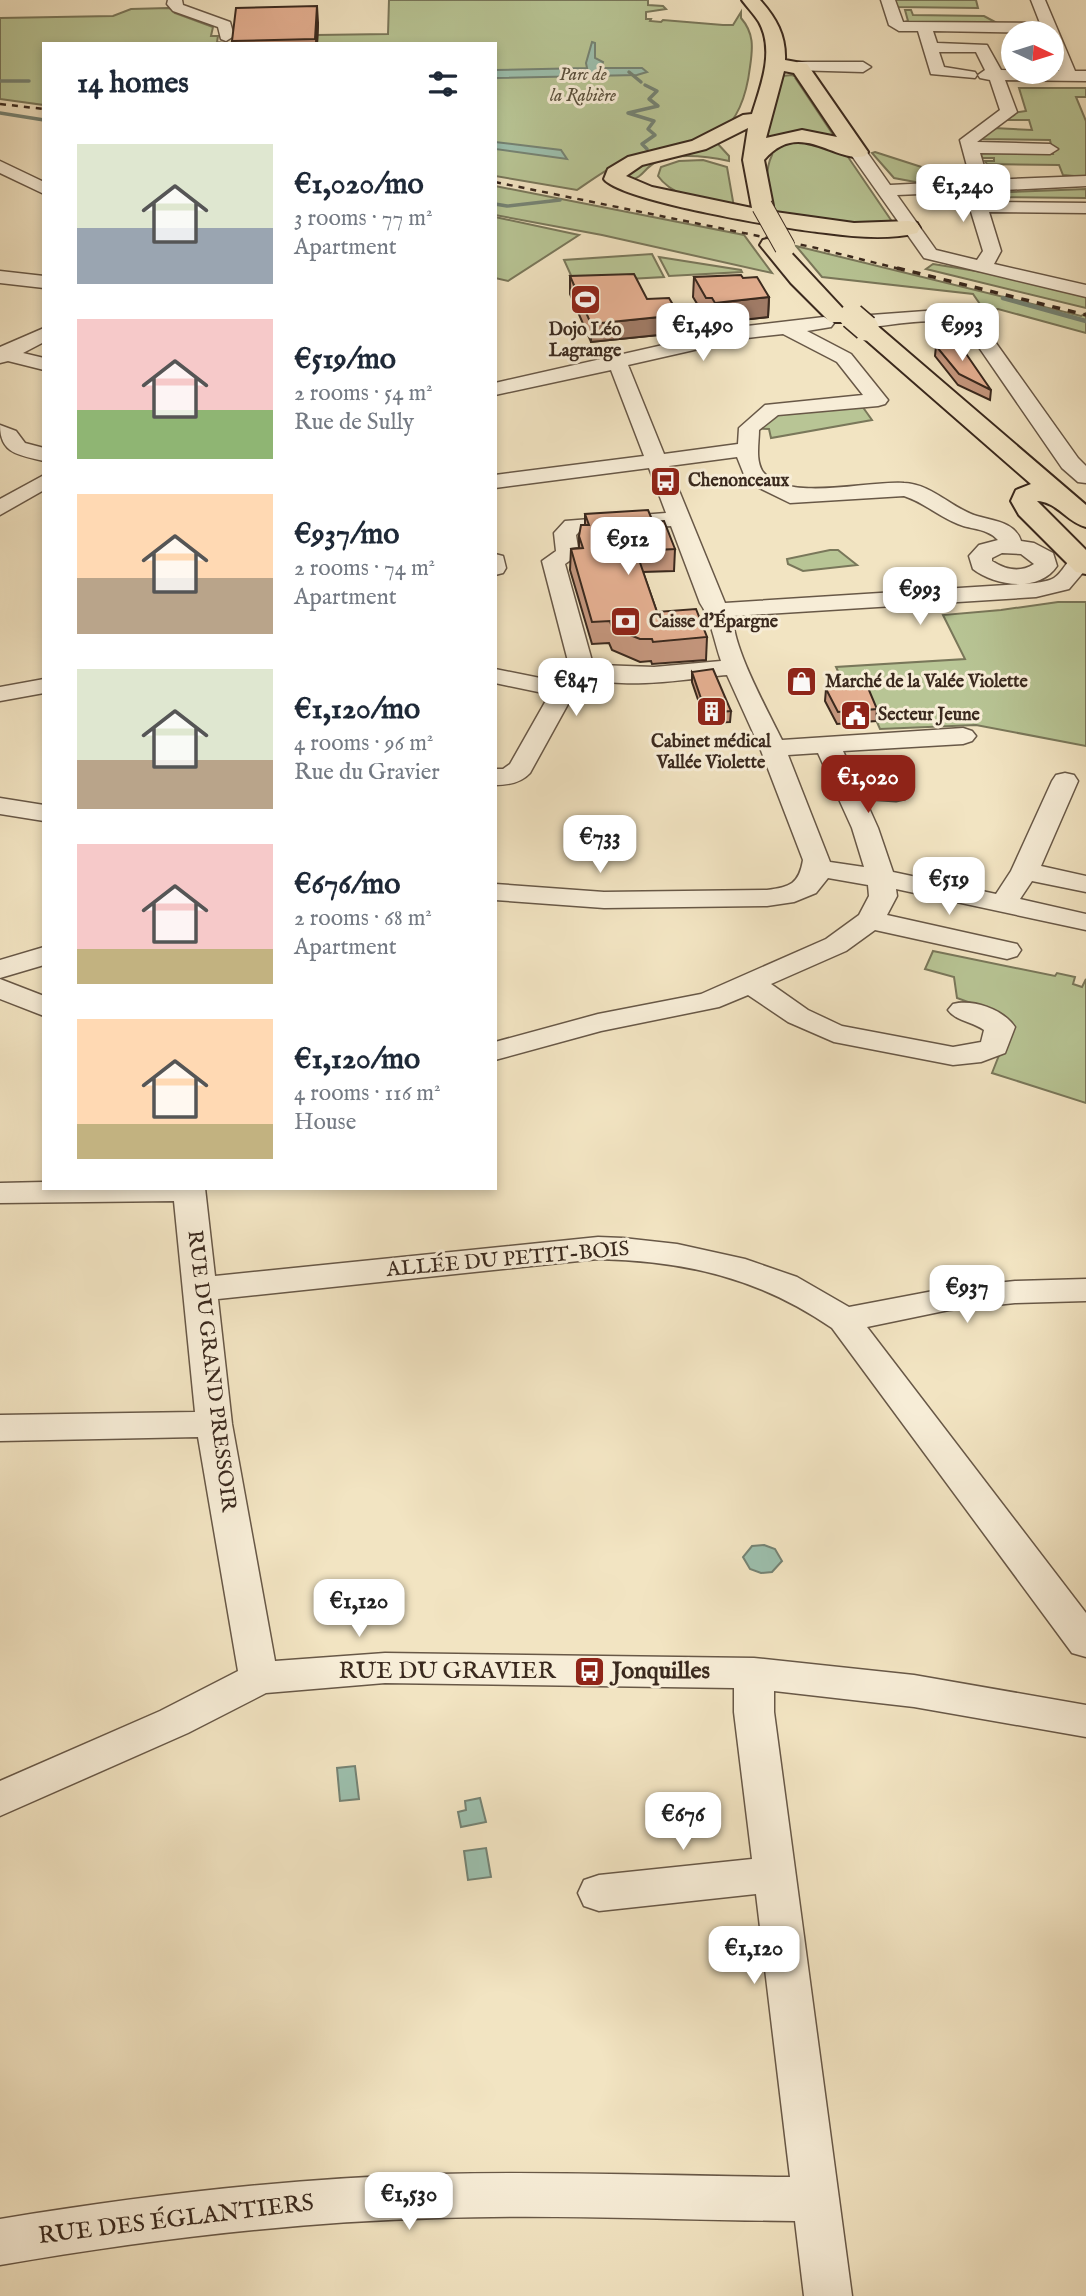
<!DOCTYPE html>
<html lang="en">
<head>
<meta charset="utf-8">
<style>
  body { margin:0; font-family:"IM FELL English",serif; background:#f2f2f3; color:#1f2937; height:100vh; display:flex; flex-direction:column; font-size:26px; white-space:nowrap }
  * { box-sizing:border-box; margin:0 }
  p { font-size:23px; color:#747a83 }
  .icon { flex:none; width:38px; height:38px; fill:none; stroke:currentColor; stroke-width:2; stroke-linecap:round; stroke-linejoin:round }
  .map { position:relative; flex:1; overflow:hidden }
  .drawer { position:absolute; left:42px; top:42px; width:455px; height:1148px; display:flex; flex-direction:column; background:#fff; border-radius:0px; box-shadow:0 4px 10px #0003 }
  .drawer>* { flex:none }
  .needle { width:46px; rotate:94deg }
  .tools { position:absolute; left:1001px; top:21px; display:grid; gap:14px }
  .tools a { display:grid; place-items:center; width:63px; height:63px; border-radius:50%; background:#fff; box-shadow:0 4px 10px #0003; font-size:35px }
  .price { position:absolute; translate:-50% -60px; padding:0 16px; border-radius:14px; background:#fff; color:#222; font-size:23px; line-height:46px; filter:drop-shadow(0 2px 4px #0008) }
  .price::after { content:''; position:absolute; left:50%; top:42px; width:21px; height:16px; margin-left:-10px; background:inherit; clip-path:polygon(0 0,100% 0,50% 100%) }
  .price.selected { background:#8f2418; color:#fff }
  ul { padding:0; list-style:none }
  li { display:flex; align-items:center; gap:21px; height:175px; padding:0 35px }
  li span { display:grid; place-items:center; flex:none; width:196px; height:140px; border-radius:0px; color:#555 }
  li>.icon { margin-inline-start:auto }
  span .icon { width:84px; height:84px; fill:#fffc; stroke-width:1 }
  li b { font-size:30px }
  h2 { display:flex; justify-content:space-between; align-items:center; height:84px; padding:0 35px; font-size:30px }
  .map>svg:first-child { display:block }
  .green { fill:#b8c595; stroke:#79775a; stroke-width:2 }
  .water { fill:#9cbfad; stroke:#758374; stroke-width:2 }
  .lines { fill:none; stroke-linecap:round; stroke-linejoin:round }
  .stream-far1 { stroke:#758374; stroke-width:3.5 }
  .stream { stroke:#758374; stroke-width:4.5 }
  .minor-casing { stroke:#685847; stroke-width:3 }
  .major-casing { stroke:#3a291e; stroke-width:4 }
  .minor { fill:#f7edd7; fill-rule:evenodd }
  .major { fill:#f2e4c2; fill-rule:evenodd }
  .rail-far1 { stroke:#3a291e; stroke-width:2.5; stroke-dasharray:6 6; stroke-linecap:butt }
  .rail { stroke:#3a291e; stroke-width:3.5; stroke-dasharray:8 8; stroke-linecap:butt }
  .major-bridge-far1-casing { stroke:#3a291e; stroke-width:22; stroke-linecap:butt }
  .major-bridge-casing { stroke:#3a291e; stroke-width:28; stroke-linecap:butt }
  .major-bridge-far1 { stroke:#f2e4c2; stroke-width:20 }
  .major-bridge { stroke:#f2e4c2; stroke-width:25 }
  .wall { fill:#c5977e; stroke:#3a291e; stroke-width:2 }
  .shaded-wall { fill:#a07b66; stroke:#3a291e; stroke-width:2 }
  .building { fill:#e5b092; stroke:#3a291e; stroke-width:2 }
  .labels { text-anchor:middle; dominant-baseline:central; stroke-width:6; stroke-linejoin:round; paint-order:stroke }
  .far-park-label { font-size:18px; font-style:italic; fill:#5a503c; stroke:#f7edd7 }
  .far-poi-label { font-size:18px; font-weight:bold; fill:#3a291e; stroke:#f7edd7; text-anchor:start }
  .street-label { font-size:21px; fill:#3a291e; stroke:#f7edd7 }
  .near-street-label { font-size:24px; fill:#3a291e; stroke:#f7edd7 }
  .near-poi-label { font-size:24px; font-weight:bold; fill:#3a291e; stroke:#f7edd7; text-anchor:start }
</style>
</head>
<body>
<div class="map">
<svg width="1086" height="2296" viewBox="0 0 1086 2296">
  <rect width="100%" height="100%" fill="#f2e4c2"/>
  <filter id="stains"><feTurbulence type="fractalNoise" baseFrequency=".00286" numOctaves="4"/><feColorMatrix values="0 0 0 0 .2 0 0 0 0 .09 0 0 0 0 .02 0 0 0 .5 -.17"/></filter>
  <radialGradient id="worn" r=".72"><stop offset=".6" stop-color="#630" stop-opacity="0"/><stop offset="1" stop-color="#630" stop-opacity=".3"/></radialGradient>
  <!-- green -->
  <g class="green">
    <path d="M389 0H648V5L663 6 666 9 646 12V19H651L650 21 661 22 663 20 723 25H733L741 12V18C754 33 753 47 750 67 747 92 740 118 720 133 708 142 646 154 628 160 609 167 593 179 577 190L495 176V44H317V35L388 34Z"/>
    <polygon points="893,0 976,0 978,8 895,7"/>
    <polygon points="168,8 177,10 175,13 213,27 211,36 218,36 217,42 234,44 44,44 44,105 0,99 0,18 113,16 131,9"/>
    <polygon points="905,10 911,10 913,15 984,16 997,23 900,23 908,21"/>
    <polygon points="792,75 803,80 796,79 832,133 842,134 847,143 763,139 782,76"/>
    <polygon points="1019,88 1086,88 1086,97 1076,97 1086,121 1086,177 1063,175 1059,165 987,164 985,161 994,161 994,158 982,158 980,151 985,150 986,153 1053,154 1050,140 979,139 994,128 1032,130 1029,120 1005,120 1014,115 1013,113 1026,111"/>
    <path d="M806 139 846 154 893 223 888 227 776 216C768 197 763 174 772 155L768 154 773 146Z"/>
    <path d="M717 143 729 156V161C706 156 678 152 656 162 644 168 644 177 629 181L621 172 627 167Z"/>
    <polygon points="875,152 962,180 926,184 894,178 872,153"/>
    <path d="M703 160 727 167 734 207C709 201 674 199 658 176L661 167 679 161Z"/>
    <polygon points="495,186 744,235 772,273 602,235 495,215"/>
    <polygon points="1086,189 1086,198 986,197 985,193"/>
    <polygon points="495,217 579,235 508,281 495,278"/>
    <polygon points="796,246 1081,316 1086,313 1086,333 998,309 984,310 973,294 822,277"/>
    <polygon points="652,254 664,277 574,282 564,260"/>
    <polygon points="659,257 741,270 742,272 669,276"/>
    <polygon points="933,264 1013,277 1086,294 1086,308 926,269"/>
    <polygon points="862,406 872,420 771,438 769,429 749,428 775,413"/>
    <polygon points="830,550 838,550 857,565 803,571 788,564 787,559"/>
    <polygon points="1058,602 1086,602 1086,746 976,725 880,729 865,695 848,693 836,667 965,659 943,615 1001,610"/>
    <polygon points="933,951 1055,976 1057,973 1075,977 1073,984 1082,987 1086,979 1086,1103 992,1073 1007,1035 1001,1014 957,998 954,977 925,969"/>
  </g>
  <!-- water -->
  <g class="water">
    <polygon points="592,42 595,43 595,58 603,62 601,68 642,68 647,72 637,75 495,78 495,70 587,68 586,63"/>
    <polygon points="495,142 561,150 567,159 495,149"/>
    <polygon points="764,1545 775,1549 782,1561 772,1572 761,1573 750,1569 743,1557 752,1546"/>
    <polygon points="355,1766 359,1799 340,1801 337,1768"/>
    <polygon points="480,1798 486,1822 461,1827 458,1812 466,1810 465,1801"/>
    <polygon points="486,1848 491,1877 468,1880 464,1851"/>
  </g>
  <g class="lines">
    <!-- stream-far1 -->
    <g class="stream-far1">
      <polyline points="629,72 641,82"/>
      <polyline points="0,81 29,81"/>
      <polyline points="645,85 657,91 649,99 658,106 628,113 654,121 648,129 655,135 642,144 647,149"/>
      <polyline points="0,113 44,120"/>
      <polyline points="495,204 507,206 560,200"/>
    </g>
    <!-- stream -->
    <polyline class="stream" points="1003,298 1086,321"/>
    <defs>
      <g id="minor">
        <polygon points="168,0 182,0 183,5 230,22 234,36 226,41 221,39 218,27 173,11 167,4"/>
        <path d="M881 0H895L903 22 1040 23 1031 0H1045L1075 71H1086V81L1005 80 1017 112 977 142 1050 144 1058 149 1050 154 980 153 988 180 1086 176V186L983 191 986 202 1086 203V213L989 212 1001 251 994 264 1086 285V297L924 258 852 156 850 152 852 148H864L890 185 971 181 960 140 1000 110 990 80 980 78 978 75 985 70 976 52H939L944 67 975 72 977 75 975 78 931 74 918 31H899L889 25ZM933 31 1052 33V53L1059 71 1001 70 987 45 937 43ZM965 192 983 251 977 260 936 250 897 195Z"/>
        <polygon points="798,62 863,62 871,67 863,72 792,70 790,67"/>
        <polygon points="0,161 44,182 44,194 0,173"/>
        <polygon points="0,271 44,276 44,288 0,283"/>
        <path d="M939 310 972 316 981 322 1078 458 1086 466V483L1078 482 1062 468 967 330C940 314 901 324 871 327L861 321 871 315Z"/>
        <path d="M824 317 834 323 831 327 807 331 851 354 888 400 885 404 878 406 778 415 759 430C759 443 755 460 763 472 788 503 868 480 904 483 932 484 951 508 977 516 994 521 1015 522 1021 541L1034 543 1053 553 1057 566C1039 593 995 586 973 569L969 556 979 545 998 540C987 528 972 530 958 524 938 516 923 502 904 496L790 503 747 482 737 457 669 466 725 603 1036 583C1041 582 1049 581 1054 578 1066 570 1068 552 1086 555V569L1069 589 1036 597 733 616C732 647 767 709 782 740L963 728 972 731 976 736 972 741 963 744 843 751 858 783 905 787 909 793 905 799 896 801 865 799 878 828 893 872 996 894 1011 871 1052 781 1056 775 1065 773 1074 775 1078 781 1041 866 1086 876V892L1032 881 1020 899 1086 914V930L896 889 897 896 887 915 1017 944 1021 950 1017 956 1007 959 875 930 846 951 771 984 808 1010 842 1026 953 1047 981 1042 984 1030C973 1022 956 1021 948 1010L953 1004C973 999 1003 1009 1015 1027L1005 1053 981 1062 953 1065 834 1042 788 1022 748 995 719 1007 601 1031 495 1060V1042L598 1014 701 994 826 939 859 915 869 896 868 885 828 878 816 893 794 902 767 906 604 908 495 900V884L604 892 767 890C790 887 799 884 803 860L760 748 727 675C692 678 591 697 569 665L542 561 556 551 554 533 565 521 666 513 649 468 495 488V475L644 456 611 370 495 395V383L747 326ZM783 334 837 362 863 395 765 405 739 428 738 444 664 454 628 365 747 338ZM671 526 700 603C711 619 714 641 721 661L654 667 599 665 592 661 565 564 579 554 576 535 579 532ZM1002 553 1021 554 1034 564C1020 573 1006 570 992 561V558ZM818 753 852 828 864 867 830 862 788 755Z"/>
        <polygon points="44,328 44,342 23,353 44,358 44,370 8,361 0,363 0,347"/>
        <path d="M0 425 16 431 25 443 44 448V461C19 455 0 454 0 425Z"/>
        <polygon points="44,475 44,490 0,515 0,499"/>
        <polygon points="495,554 503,556 506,568 503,573 495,575"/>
        <path d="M495 669 560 682 573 695 530 773C521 783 508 785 495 785V769H503L510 764 548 697 543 693 495 683Z"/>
        <polygon points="44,679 44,693 0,701 0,687"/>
        <polygon points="0,798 44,805 44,821 0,814"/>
        <polygon points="44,947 44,965 0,978 0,960"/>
        <polygon points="0,979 44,996 44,1016 0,999"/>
        <path d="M44 1182V1188H205L215 1276 598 1237 623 1238 677 1244 745 1259 797 1277 849 1307 949 1288 1015 1281 1086 1279V1301L1015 1303 949 1310 867 1327 1086 1613V1657L1072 1653 832 1328C759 1278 686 1261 598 1259L218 1299 232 1424 275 1661 385 1653 754 1658 914 1675 1086 1705V1737L914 1707 774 1691V1712L852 2296H804L795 2221C676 2220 557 2214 439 2218 292 2222 145 2240 0 2265V2219C145 2195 292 2178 439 2174 555 2171 673 2176 790 2177L756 1894 599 1911 584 1906 578 1893 584 1880 599 1875 752 1859 734 1712V1688L385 1683 266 1693 188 1733 0 1816V1781L160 1711 238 1671 198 1437 0 1441V1415L195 1412 174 1201 0 1203V1183Z"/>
      </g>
      <g id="major">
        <path d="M742 0H760C776 18 786 35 785 60L807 64 868 152 865 156C835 164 800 118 764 160L773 206 768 211 854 223 909 221 917 223 920 228 917 233C888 240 855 237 826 233 792 230 620 201 604 179L608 169 628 157 692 141 743 115 752 114C761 85 775 51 759 22 754 14 747 7 742 0ZM784 71 794 73 837 137 802 130 766 138ZM748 128 743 160 752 208 652 187 626 176 642 165 706 149Z"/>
        <polygon points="771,238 779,240 846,312 850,317 846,322 830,322 791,283 760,245 763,240"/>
        <path d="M866 321 874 323 1086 505V527C1066 522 1058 502 1037 501L1086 550V574L1076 572 1019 515 1011 501 1016 490 1031 484 858 333 854 328 858 323Z"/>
      </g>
    </defs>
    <!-- minor casing -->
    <use href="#minor" class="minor-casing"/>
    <!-- major casing -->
    <use href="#major" class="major-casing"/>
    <!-- minor -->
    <use href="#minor" class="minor"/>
    <!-- major -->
    <use href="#major" class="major"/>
    <!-- rail-far1 -->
    <g class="rail-far1">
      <polyline points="0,104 44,109"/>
      <polyline points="495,182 812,247 904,270"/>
    </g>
    <!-- rail -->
    <polyline class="rail" points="897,268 1086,315"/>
    <defs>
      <polyline id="major-bridge-far1" points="762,206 785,247"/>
      <polyline id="major-bridge" points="852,316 866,328"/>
    </defs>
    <!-- major-bridge-far1 casing -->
    <use href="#major-bridge-far1" class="major-bridge-far1-casing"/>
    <!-- major-bridge casing -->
    <use href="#major-bridge" class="major-bridge-casing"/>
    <!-- major-bridge-far1 -->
    <use href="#major-bridge-far1" class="major-bridge-far1"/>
    <!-- major-bridge -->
    <use href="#major-bridge" class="major-bridge"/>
  </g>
  <!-- wall -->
  <g class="wall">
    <polygon points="318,23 317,44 232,44 232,41"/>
    <polygon points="570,276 647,299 678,333 591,342 570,294"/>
    <polygon points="694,277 743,278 769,297 768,317 715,323 711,317 705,317 693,297"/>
    <polygon points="936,346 991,390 990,400 958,385 935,356"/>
    <polygon points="585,514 653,522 675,549 674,571 643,572 657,612 707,637 706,660 652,664 651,661 640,662 612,650 609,643 592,644 570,570 571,549 579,548 579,536 585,525"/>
    <polygon points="692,672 731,711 730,722 706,723 692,682"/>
    <polygon points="833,686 877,709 876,721 837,724 825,701 826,689 833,689"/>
  </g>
  <!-- shaded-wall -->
  <g class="shaded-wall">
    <polygon points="317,6 318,23 317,44 316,44"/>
    <polygon points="769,297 768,317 715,323 715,303"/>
    <polygon points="679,315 678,333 591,342 591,324"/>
  </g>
  <!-- building -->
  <g class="building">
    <polygon points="317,6 315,39 232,41 236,8"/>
    <polygon points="634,274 647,299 669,298 679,315 591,324 570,276"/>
    <polygon points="741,275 743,278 757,277 769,297 715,303 712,298 706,298 694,277"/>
    <polygon points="960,345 991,390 959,374 936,346"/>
    <polygon points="648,510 653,522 664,521 675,549 636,551 657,612 696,609 707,637 653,642 652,639 640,639 612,628 610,621 592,622 571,549 583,548 579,536 581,525 589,525 585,514"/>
    <polygon points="713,669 731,711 706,713 692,672"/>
    <polygon points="866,683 877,709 838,712 826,689 834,689 833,686"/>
  </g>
  <!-- icons -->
  <defs>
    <symbol id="stadium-square" viewBox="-11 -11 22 22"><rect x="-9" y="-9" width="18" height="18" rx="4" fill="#8f2418" stroke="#f7edd7"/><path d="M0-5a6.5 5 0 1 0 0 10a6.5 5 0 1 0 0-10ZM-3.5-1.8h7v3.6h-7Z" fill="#fff"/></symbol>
    <symbol id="bus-square" viewBox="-11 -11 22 22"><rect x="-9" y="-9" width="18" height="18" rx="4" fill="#8f2418" stroke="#f7edd7"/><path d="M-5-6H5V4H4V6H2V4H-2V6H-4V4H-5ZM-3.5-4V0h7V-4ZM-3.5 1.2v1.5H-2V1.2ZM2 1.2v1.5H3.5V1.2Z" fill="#fff"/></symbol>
    <symbol id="bank-square" viewBox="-11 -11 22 22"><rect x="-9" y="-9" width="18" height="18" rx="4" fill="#8f2418" stroke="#f7edd7"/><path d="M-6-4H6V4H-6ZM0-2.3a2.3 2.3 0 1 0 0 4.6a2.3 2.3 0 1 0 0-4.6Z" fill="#fff"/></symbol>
    <symbol id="shop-square" viewBox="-11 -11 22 22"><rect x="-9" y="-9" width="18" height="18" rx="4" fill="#8f2418" stroke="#f7edd7"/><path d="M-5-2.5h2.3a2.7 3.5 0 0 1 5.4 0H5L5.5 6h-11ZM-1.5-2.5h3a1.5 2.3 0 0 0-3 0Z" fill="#fff"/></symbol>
    <symbol id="building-square" viewBox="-11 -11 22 22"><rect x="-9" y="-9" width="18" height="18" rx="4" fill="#8f2418" stroke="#f7edd7"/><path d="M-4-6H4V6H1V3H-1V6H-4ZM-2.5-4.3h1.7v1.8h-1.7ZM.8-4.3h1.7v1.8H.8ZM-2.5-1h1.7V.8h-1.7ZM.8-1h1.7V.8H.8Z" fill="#fff"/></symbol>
    <symbol id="civic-square" viewBox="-11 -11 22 22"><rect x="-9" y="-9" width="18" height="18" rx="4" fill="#8f2418" stroke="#f7edd7"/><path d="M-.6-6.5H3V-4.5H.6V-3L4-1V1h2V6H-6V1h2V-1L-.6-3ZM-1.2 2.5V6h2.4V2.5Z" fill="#fff"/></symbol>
  </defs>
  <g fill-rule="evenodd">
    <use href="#stadium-square" x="568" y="282" width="35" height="35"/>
    <use href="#bus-square" x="648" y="464" width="35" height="35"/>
    <use href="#bank-square" x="608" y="604" width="35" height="35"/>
    <use href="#shop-square" x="784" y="664" width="35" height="35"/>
    <use href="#building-square" x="694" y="694" width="35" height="35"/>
    <use href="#civic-square" x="838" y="698" width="35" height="35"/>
    <use href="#bus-square" x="572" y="1654" width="35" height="35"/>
  </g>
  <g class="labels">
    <!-- far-park labels -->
    <g class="far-park-label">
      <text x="583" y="75">Parc de<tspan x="583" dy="21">la Rabière</tspan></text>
    </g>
    <!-- far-poi labels -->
    <g class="far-poi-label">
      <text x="585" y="330" text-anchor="middle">Dojo Léo<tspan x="585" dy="21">Lagrange</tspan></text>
      <text x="688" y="481">Chenonceaux</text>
      <text x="649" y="622">Caisse d'Épargne</text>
      <text x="825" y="682">Marché de la Valée Violette</text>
      <text x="878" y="715">Secteur Jeune</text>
      <text x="711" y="742" text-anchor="middle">Cabinet médical<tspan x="711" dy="21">Vallée Violette</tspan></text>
    </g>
    <!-- street labels -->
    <g class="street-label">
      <text transform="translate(508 1260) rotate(-5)">ALLÉE DU PETIT-BOIS</text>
      <text transform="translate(211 1371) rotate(83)">RUE DU GRAND PRESSOIR</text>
    </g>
    <!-- near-street labels -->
    <g class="near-street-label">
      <text x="447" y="1671">RUE DU GRAVIER</text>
      <text transform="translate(176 2220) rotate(-7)">RUE DES ÉGLANTIERS</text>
    </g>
    <!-- near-poi labels -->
    <g class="near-poi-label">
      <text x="612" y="1671">Jonquilles</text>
    </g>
  </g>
  <rect width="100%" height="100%" filter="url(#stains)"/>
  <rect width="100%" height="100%" fill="url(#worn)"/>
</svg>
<div class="tools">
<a><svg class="needle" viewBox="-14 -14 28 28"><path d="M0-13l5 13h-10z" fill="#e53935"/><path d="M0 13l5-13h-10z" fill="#747a83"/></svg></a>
</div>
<b class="price" style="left:963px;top:224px">€1,240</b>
<b class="price" style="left:703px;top:363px">€1,490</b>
<b class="price" style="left:962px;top:363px">€993</b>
<b class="price" style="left:628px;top:577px">€912</b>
<b class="price" style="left:920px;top:627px">€993</b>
<b class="price" style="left:576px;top:718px">€847</b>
<b class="price selected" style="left:868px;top:815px">€1,020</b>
<b class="price" style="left:600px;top:875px">€733</b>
<b class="price" style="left:949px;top:917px">€519</b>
<b class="price" style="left:967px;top:1325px">€937</b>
<b class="price" style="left:359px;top:1639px">€1,120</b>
<b class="price" style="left:683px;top:1852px">€676</b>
<b class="price" style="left:754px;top:1986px">€1,120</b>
<b class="price" style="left:409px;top:2232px">€1,530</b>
<section class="drawer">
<h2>14 homes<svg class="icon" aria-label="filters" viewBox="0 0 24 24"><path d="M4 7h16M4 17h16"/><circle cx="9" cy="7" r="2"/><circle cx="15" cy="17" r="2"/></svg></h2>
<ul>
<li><span style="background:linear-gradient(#dfe7d0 60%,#9aa5b1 0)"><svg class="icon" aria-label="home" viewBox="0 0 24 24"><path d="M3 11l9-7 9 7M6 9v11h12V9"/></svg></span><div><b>€1,020/mo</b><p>3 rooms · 77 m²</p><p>Apartment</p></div></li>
<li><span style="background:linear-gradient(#f6c9c9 65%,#8fb573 0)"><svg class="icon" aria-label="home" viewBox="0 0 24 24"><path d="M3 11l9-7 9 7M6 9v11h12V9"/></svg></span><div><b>€519/mo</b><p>2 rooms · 54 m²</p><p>Rue de Sully</p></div></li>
<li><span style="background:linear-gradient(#ffd9b3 60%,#b9a48a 0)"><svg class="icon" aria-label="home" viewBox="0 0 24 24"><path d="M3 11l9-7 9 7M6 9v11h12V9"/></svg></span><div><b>€937/mo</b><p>2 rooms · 74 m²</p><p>Apartment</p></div></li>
<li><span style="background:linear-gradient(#dfe7d0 65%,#b9a48a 0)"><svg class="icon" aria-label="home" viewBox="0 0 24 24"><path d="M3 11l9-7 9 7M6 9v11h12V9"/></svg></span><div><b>€1,120/mo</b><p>4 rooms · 96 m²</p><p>Rue du Gravier</p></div></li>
<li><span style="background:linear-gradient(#f6c9c9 75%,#c2b280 0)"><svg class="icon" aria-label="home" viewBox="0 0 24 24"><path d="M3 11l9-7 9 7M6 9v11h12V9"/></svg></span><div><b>€676/mo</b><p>2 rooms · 68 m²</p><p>Apartment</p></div></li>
<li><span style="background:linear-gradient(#ffd9b3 75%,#c2b280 0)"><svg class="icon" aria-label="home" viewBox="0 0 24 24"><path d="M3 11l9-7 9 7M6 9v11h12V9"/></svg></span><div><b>€1,120/mo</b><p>4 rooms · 116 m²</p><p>House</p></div></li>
</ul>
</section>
</div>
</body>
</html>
